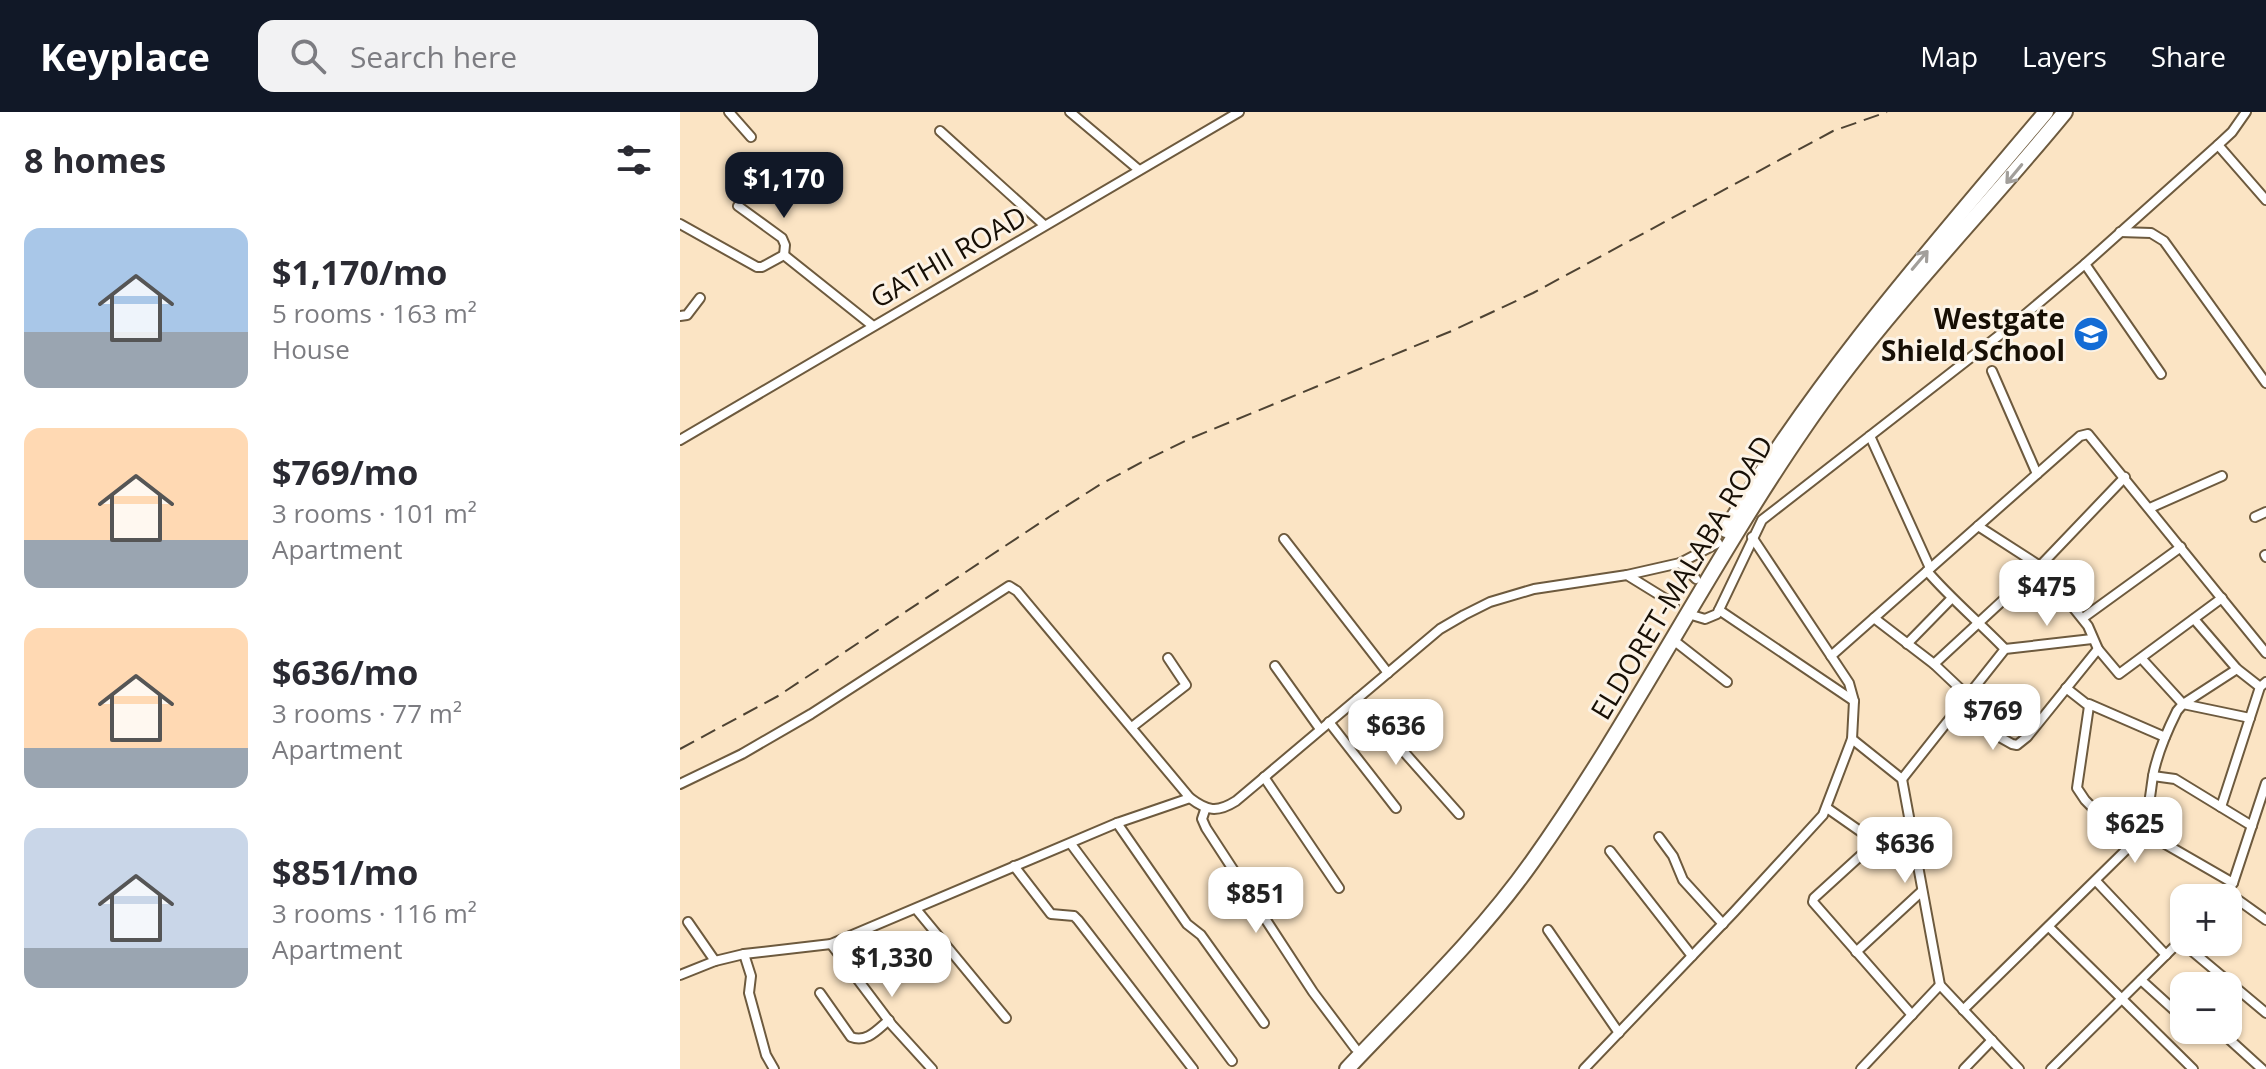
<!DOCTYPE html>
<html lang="en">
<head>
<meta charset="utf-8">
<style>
  body { margin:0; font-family:"Open Sans",sans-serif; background:#f2f2f3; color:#2b2b33; height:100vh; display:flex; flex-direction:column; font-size:30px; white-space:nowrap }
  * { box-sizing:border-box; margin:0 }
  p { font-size:26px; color:#7c7c81 }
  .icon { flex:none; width:44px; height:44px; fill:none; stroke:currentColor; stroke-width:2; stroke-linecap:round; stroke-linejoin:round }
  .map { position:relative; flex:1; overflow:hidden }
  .sheet { display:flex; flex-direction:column; background:#fff; width:680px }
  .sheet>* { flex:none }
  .tools { position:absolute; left:1490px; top:772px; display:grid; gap:16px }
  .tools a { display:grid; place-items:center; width:72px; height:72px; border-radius:16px; background:#fff; box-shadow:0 2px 6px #0004; font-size:40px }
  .price { position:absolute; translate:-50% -68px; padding:0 18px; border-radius:16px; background:#fff; color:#222; font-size:26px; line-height:52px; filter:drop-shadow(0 2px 4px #0008) }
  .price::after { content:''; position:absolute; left:50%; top:48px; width:24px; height:18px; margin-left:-12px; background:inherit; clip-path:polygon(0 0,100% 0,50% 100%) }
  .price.selected { background:#111827; color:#fff }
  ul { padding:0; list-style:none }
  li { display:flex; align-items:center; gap:24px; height:200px; padding:0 24px }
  li span { display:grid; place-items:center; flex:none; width:224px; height:160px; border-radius:16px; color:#555 }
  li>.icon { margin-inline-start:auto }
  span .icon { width:96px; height:96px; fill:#fffc; stroke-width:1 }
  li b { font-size:34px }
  h2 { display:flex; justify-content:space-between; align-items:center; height:96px; padding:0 24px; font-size:34px }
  header { display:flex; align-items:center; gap:48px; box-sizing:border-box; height:112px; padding:0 40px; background:#111827; color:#fff }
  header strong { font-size:38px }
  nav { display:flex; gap:44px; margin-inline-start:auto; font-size:28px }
  .search { width:560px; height:72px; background:#f2f2f3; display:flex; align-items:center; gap:20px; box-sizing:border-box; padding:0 28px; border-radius:16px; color:#7c7c81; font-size:30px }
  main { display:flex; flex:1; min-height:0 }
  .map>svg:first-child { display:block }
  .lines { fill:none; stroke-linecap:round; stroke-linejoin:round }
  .street-casing { stroke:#6d5a3e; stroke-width:12 }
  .highway-casing { stroke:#6d5a3e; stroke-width:18 }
  .street { stroke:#fff; stroke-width:8 }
  .highway { stroke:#fff; stroke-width:14 }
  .rail { stroke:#4e4333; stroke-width:2; stroke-dasharray:16 8; stroke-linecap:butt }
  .oneway { stroke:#a29f9b }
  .labels { text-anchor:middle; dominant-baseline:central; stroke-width:6; stroke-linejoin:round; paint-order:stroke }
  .street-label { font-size:28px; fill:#170f05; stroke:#fcf3e6 }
  .poi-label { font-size:28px; font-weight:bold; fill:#170f05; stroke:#fcf3e6; text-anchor:end }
</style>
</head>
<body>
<header>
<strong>Keyplace</strong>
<div class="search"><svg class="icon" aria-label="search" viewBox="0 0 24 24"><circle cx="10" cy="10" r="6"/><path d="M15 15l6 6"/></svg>Search here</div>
<nav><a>Map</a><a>Layers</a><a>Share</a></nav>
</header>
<main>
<section class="sheet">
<h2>8 homes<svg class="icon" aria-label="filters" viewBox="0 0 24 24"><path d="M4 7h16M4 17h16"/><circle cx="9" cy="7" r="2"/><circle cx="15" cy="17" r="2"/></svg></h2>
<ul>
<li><span style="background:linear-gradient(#a9c7e8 65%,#9aa5b1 0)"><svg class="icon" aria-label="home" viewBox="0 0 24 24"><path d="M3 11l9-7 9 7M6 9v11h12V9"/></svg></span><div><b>$1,170/mo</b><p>5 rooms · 163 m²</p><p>House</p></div></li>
<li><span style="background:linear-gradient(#ffd9b3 70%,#9aa5b1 0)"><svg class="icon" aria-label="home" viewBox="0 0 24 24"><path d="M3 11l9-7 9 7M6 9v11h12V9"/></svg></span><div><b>$769/mo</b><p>3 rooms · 101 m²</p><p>Apartment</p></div></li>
<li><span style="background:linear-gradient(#ffd9b3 75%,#9aa5b1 0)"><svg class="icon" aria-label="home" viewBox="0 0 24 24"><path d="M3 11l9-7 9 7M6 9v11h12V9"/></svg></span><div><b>$636/mo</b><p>3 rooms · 77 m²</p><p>Apartment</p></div></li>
<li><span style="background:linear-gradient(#c9d6e8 75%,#9aa5b1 0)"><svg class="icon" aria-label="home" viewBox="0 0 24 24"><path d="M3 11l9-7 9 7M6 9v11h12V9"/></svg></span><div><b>$851/mo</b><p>3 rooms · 116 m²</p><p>Apartment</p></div></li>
</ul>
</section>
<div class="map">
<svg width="1586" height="957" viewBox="0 0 1586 957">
  <rect width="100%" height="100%" fill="#fbe4c4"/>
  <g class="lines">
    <defs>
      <g id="street">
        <polyline points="49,0 71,25"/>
        <polyline points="390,0 459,58"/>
        <polyline points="260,19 364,113"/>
        <polyline points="1538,33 1586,88"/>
        <polyline points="58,94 102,126 105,133 104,143"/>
        <polyline points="0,112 77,155 82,155 104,143"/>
        <polyline points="1440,120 1471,121 1484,129 1586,271"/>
        <polyline points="104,143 193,214"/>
        <polyline points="1405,152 1481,262"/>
        <polyline points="0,204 7,203 20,186"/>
        <polyline points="1312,259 1357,362"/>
        <polyline points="1190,324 1250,456"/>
        <polyline points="0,328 559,0"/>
        <polyline points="1470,396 1542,364"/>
        <polyline points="1575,405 1586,400"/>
        <polyline points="1298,414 1360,454 1408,514 1418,537 1439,562 1542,486"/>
        <polyline points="604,427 708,561"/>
        <polyline points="1585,443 1586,445"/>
        <polyline points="1000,451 1016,467"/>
        <path d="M1247 459C1271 487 1299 510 1325 537"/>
        <polyline points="947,463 1000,451 1038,431"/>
        <polyline points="1039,498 1174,589"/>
        <polyline points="1015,504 1025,507 1037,502 1082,408 1335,211 1405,152 1538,33 1552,20 1566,0"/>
        <polyline points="1194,506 1254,552 1289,585"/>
        <polyline points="1403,506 1501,435"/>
        <polyline points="1514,507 1557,557 1580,575"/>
        <polyline points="992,527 1047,570"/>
        <polyline points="1227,532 1271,487"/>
        <polyline points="1151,544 1400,324 1408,322 1586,541"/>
        <polyline points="1462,547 1503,592 1570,606"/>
        <polyline points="1254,552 1360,454 1445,365"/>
        <polyline points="595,554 640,617"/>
        <polyline points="1386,576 1409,594 1397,676 1405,688 1450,734"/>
        <polyline points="677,587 779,702"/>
        <polyline points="1409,592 1485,625"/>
        <polyline points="1275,600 1332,632 1337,633 1347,625 1418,537"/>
        <polyline points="649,610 716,696"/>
        <polyline points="452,615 506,573 488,546"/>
        <polyline points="1172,627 1222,667 1260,873 1339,957"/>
        <polyline points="1473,664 1495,667 1572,714"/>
        <polyline points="584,665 659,776"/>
        <polyline points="1222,667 1325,537 1412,527"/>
        <path d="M0 672 62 642 131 602 329 474 337 479 510 686C527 699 537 701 556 689L760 517 784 503 810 490 854 477 947 463 994 492"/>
        <polyline points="1541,695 1580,575 1586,570"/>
        <polyline points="1147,696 1187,724 1190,728 1190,735 1134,786 1133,790 1232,903"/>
        <polyline points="525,698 522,707 526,716 633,880 675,936"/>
        <polyline points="437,711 507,812 521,823 584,911"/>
        <polyline points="1461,718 1553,771"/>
        <polyline points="979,725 993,744 1003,768 1043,812"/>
        <polyline points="391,732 552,949"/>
        <polyline points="930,739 1012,844"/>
        <polyline points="334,754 371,802 394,804 398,808 513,957"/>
        <polyline points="1416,769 1486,843"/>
        <polyline points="1547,780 1586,808"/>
        <polyline points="1541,786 1553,771 1586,671"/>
        <polyline points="236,797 326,906"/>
        <polyline points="8,810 35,849"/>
        <polyline points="1369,815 1513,957"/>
        <polyline points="868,818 939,921"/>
        <polyline points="1500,829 1586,901"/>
        <polyline points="151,832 212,913 252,957"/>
        <polyline points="1176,840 1242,779"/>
        <polyline points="64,842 71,864 69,881 86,943 94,957"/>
        <polyline points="0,863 35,849 64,842 151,832 437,711 510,686"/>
        <polyline points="1461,868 1504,907"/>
        <path d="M140 881 171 925C187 931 197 918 209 908"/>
        <path d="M1283 898 1450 734C1470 705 1468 697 1473 664 1477 642 1487 619 1497 599L1503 592 1557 557"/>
        <polyline points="1539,918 1582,957"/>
        <polyline points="904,957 1054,800 1143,703 1172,627 1174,589 1169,571 1072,425"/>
        <polyline points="1181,957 1260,873"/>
        <polyline points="1284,957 1312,928"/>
        <polyline points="1371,957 1504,825"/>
      </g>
      <g id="highway">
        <path d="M1046 418C1136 266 1252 135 1366 0"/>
        <path d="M667 957C730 890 799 825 852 750 951 611 1027 457 1124 316 1201 203 1299 105 1385 0"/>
      </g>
    </defs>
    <!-- street casing -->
    <use href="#street" class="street-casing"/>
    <!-- highway casing -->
    <use href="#highway" class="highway-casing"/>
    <!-- street -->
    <use href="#street" class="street"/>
    <!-- highway -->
    <use href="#highway" class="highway"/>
    <!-- rail -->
    <polyline class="rail" points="0,637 98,584 372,403 421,372 464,349 509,327 774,218 853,181 1153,19 1207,0"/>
  </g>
  <!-- one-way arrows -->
  <defs><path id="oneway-shaft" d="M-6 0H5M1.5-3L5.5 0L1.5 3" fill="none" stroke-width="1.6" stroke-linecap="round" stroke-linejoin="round" transform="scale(2)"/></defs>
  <g class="oneway">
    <use href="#oneway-shaft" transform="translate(1334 62) rotate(130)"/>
    <use href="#oneway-shaft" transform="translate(1240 148) rotate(-50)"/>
  </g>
  <!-- icons -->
  <defs>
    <symbol id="school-disc" viewBox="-11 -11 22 22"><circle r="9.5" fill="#146cd5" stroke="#fcf3e6"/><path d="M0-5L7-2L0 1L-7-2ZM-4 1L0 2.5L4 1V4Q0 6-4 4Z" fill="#fff"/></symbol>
  </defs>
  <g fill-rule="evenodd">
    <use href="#school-disc" x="1391" y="202" width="40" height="40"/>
  </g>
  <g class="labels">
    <!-- street labels -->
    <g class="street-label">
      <text transform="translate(268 144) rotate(-30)">GATHII ROAD</text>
      <text transform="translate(1001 465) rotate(-59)">ELDORET-MALABA ROAD</text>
    </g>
    <!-- poi labels -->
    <g class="poi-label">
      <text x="1385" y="206">Westgate<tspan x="1385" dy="32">Shield School</tspan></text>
    </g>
  </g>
</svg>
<div class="tools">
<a>+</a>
<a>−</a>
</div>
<b class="price selected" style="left:104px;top:108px">$1,170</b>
<b class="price" style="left:1367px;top:516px">$475</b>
<b class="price" style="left:1313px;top:640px">$769</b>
<b class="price" style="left:716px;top:655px">$636</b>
<b class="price" style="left:1455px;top:753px">$625</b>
<b class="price" style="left:1225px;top:773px">$636</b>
<b class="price" style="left:576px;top:823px">$851</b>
<b class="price" style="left:212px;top:887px">$1,330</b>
</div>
</main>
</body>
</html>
